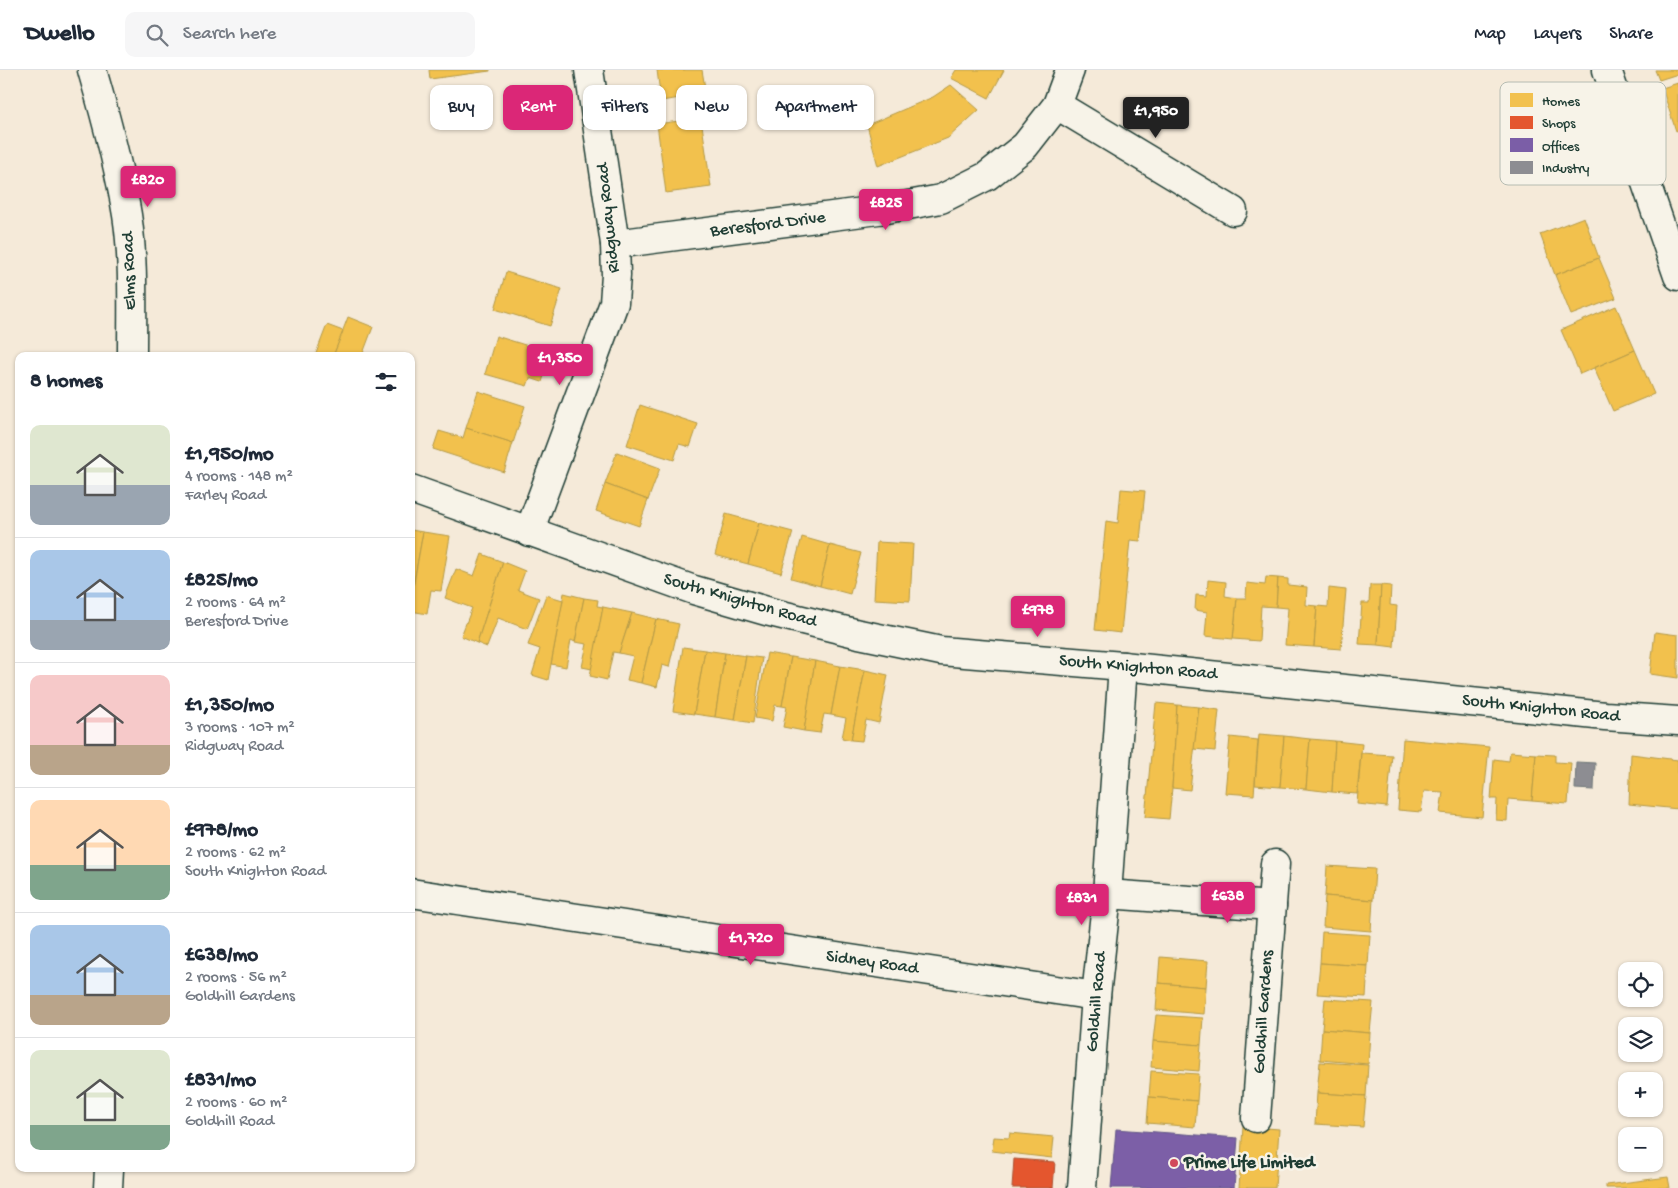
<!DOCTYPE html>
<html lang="en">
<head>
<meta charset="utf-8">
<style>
  body { margin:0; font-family:"Gochi Hand",sans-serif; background:#f6f6f7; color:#1f2937; height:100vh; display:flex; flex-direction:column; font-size:19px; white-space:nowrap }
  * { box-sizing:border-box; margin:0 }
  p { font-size:16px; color:#747a83 }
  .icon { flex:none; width:28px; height:28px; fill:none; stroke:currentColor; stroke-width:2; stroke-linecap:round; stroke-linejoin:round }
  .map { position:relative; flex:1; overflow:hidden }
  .side { position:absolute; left:15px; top:282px; width:400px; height:820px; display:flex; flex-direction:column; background:#fff; border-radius:10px; box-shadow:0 1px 4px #0004 }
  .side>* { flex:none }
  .guide { position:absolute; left:430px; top:15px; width:475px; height:45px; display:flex; gap:10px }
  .buttons { position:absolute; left:1618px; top:892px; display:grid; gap:10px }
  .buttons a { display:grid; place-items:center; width:45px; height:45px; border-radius:10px; background:#fff; box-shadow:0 1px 4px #0004; font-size:25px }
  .price { position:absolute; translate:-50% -42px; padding:0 11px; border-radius:5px; background:#db2777; color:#fff; font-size:16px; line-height:32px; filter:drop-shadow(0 1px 2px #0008) }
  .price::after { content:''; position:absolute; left:50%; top:30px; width:15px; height:11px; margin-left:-8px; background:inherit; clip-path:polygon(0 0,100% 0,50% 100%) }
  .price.on { background:#222; color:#fff }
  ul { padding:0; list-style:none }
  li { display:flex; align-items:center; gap:15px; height:125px; padding:0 15px }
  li+li { border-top:1px solid #e0e1e3 }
  li span { display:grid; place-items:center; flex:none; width:140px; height:100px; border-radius:10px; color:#555 }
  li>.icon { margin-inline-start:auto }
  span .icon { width:60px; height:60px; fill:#fffc; stroke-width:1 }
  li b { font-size:21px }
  h2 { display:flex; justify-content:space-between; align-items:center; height:60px; padding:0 15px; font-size:21px }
  .chip { padding:0 18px; border-radius:10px; background:#fff; box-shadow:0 1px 4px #0004; font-size:18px; line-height:45px }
  .chip.on { background:#db2777; color:#fff }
  header { display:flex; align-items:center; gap:30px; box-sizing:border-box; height:70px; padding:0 25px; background:#fff; border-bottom:1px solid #e0e1e3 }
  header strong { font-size:24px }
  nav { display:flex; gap:28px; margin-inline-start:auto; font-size:18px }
  .search { width:350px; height:45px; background:#f6f6f7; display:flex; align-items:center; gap:12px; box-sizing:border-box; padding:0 18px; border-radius:10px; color:#747a83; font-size:19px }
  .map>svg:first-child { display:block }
  .homes { fill:#f2c14e; stroke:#b39946 }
  .shops { fill:#e4572e; stroke:#a94f30 }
  .offices { fill:#7b5ea7; stroke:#5f5484 }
  .industry { fill:#8d8d92; stroke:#6c7576 }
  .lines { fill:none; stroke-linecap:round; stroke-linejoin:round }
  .minor-casing { stroke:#1f3d34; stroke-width:31 }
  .minor { stroke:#f7f3e8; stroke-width:28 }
  .poi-dot { fill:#d1495b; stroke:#f7f3e8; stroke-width:2 }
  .labels { text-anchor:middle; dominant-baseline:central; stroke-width:5; stroke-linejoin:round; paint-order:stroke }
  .street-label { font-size:18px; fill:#1f3d34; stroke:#f7f3e8 }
  .poi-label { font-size:18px; font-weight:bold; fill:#1f3d34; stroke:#f7f3e8; text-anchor:start }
  .key { fill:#f7f3e8; stroke:#b6bcb2; stroke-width:1 }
  .key-label { font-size:14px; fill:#1f3d34 }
</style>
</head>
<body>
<header>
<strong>Dwello</strong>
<div class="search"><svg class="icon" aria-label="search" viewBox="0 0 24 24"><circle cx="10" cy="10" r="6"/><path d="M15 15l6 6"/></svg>Search here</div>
<nav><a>Map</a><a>Layers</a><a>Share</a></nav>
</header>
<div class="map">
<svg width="1678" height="1118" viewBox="0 0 1678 1118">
  <rect width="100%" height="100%" fill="#f5ead9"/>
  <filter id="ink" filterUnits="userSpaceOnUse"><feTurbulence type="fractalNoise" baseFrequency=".02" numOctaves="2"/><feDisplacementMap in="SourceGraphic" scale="10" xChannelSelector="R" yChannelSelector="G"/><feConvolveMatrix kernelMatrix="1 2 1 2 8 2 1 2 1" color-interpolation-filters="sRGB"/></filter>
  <g filter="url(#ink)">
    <!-- homes -->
    <g class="homes">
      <polygon points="429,0 490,0 490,1 430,9"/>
      <polygon points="657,0 702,0 706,24 661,31"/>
      <polygon points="956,0 1004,0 989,28 951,8"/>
      <polygon points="1655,0 1678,0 1678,4 1659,10"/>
      <polygon points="1678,13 1678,60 1676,61 1662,18"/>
      <polygon points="951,15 979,40 948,68 878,96 867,55 933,27"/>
      <polygon points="701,48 711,117 666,123 657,54"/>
      <polygon points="1584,147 1599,188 1555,205 1540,164"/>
      <polygon points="1599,188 1616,228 1571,245 1555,205"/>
      <polygon points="506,202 562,219 550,256 495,239"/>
      <polygon points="1616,236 1635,280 1580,304 1561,260"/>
      <polygon points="348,247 373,257 362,286 333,286"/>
      <polygon points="327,255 343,261 333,286 315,286"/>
      <polygon points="496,266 551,283 542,312 530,308 527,316 485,304"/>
      <polygon points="1635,280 1654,324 1613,341 1594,298"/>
      <polygon points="478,321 525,336 513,373 466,358"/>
      <polygon points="640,335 698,354 690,377 679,374 674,390 627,375"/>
      <polygon points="466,358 513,373 504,402 433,379 439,361 463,368"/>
      <polygon points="617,382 660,398 648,430 605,414"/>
      <polygon points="605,414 648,430 639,456 596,441"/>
      <polygon points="1121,419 1145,421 1140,471 1130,470 1121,563 1095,560 1106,451 1118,453"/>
      <polygon points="726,444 759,453 748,494 715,485"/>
      <polygon points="759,453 793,462 781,503 748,494"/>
      <polygon points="411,460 423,462 411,529"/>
      <polygon points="423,462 450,466 441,521 431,520 427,544 411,541 411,529"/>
      <polygon points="802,467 830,475 820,516 791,508"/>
      <polygon points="877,472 913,474 910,531 874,529"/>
      <polygon points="830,475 861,483 850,524 820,516"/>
      <polygon points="482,484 503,492 477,573 461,566 472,538 445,528 456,499 474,506"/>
      <polygon points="503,492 525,501 518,520 539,528 527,559 498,548 487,577 477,573"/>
      <polygon points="1266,507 1278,508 1276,537 1261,536 1259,571 1233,569 1237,528 1246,528 1247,513 1265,515"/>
      <polygon points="1278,508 1288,509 1288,515 1307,517 1306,535 1317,536 1314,577 1285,575 1288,538 1276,537"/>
      <polygon points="1208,510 1226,512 1225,526 1237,528 1233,569 1205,566 1207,542 1195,540 1196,525 1207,526"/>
      <polygon points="1370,515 1381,515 1378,575 1359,574 1362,533 1369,533"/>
      <polygon points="1381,515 1391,516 1390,535 1397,536 1394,577 1378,575"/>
      <polygon points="1329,518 1346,520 1341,579 1314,577 1317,536 1328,537"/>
      <polygon points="564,523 584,528 575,572 571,570 566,597 551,594"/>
      <polygon points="546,525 563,530 548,610 532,605 540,579 528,575"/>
      <polygon points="584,528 598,530 597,536 603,537 592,599 582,597 587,574 575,572"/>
      <polygon points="603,537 632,543 619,583 613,582 607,610 590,606"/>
      <polygon points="632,543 656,549 641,613 627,610 633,586 619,583"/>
      <polygon points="656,549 679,554 669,597 662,595 657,617 641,613"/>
      <polygon points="1655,562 1678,565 1678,608 1650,604"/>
      <polygon points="683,577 705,580 694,644 673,641"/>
      <polygon points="705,580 725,583 715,647 694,644"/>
      <polygon points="725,583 746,586 735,650 715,647"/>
      <polygon points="767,583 791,587 782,636 775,635 772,651 755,648"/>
      <polygon points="746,586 762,588 753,653 735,650"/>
      <polygon points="791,587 815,591 804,661 783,657 787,637 782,636"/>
      <polygon points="815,591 840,596 831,645 824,644 820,663 804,661"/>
      <polygon points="840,596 865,600 851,670 842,668 846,648 831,645"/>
      <polygon points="865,600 888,605 879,653 866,650 862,671 851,670"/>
      <polygon points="1156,633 1177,635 1172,718 1169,749 1145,747"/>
      <polygon points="1177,635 1199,637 1190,720 1172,718"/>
      <polygon points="1199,637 1219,640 1215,681 1194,679"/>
      <polygon points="1259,664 1284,666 1280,717 1255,715"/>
      <polygon points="1284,666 1310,669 1306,719 1280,717"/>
      <polygon points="1230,667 1258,670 1254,725 1225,723"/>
      <polygon points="1310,669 1335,671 1332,722 1306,719"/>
      <polygon points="1403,669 1489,677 1482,747 1440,743 1443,722 1424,721 1421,742 1398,740"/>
      <polygon points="1335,671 1362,674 1357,724 1332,722"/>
      <polygon points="1510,682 1536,684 1532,731 1508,729 1507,751 1496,750 1497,729 1491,729 1494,689 1509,691"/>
      <polygon points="1361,683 1392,685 1387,737 1357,734"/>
      <polygon points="1536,684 1555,685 1555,692 1571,693 1568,734 1532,731"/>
      <polygon points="1631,684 1678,690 1678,739 1629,734"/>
      <polygon points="1327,796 1375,799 1373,830 1325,826"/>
      <polygon points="1325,826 1373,830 1371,861 1323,857"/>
      <polygon points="1322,862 1370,865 1368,896 1320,893"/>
      <polygon points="1160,887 1208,891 1206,917 1158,913"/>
      <polygon points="1320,893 1368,896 1366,927 1317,924"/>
      <polygon points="1158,913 1206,917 1204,944 1156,940"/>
      <polygon points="1325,929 1373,932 1370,963 1322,959"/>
      <polygon points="1156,945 1203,948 1201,975 1153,971"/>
      <polygon points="1322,959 1370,963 1368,994 1320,990"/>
      <polygon points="1153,971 1201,975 1199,1001 1151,997"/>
      <polygon points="1320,992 1368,995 1366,1026 1317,1023"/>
      <polygon points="1151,1001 1199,1004 1197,1031 1149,1027"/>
      <polygon points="1317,1023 1366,1026 1363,1057 1315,1054"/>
      <polygon points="1149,1027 1197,1031 1195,1057 1147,1053"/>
      <polygon points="1243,1056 1279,1059 1275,1118 1239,1118"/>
      <polygon points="1010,1063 1054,1067 1052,1088 992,1081 994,1067 1009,1068"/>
      <polygon points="1668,1107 1670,1118 1606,1118 1606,1115"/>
    </g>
    <!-- shops -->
    <polygon class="shops" points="1014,1089 1055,1092 1053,1118 1012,1118"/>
    <!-- offices -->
    <polygon class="offices" points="1116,1059 1238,1068 1234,1118 1111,1118"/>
    <!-- industry -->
    <polygon class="industry" points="1576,692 1595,693 1594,720 1575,719"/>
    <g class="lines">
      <defs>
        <g id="minor">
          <path d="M92 0C106 48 119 96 127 145 134 189 132 241 132 286"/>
          <polyline points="1607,0 1678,206"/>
          <polyline points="1057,35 1233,141"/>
          <polyline points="615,174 886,139 941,129 987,106 1025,76 1057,35 1070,0"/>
          <polyline points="411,419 694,520 770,542 859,564 941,581 1123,596 1605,646 1678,651"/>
          <polyline points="529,462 614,233 616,205 615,174 589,0"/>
          <polyline points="411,823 1096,926"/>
          <polyline points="1107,824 1272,836"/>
          <polyline points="1256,1048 1275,794"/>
          <polyline points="108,1118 109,1099"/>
          <polyline points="1082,1118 1096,926 1107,824 1123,596"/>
        </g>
      </defs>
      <!-- minor casing -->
      <use href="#minor" class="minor-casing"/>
      <!-- minor -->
      <use href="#minor" class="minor"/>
    </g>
  </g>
  <!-- markers -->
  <circle class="poi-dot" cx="1174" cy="1093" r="5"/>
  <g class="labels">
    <!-- street labels -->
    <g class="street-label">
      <text transform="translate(609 148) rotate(-96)">Ridgway Road</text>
      <text transform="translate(768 155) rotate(-7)">Beresford Drive</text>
      <text transform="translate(130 201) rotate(-92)">Elms Road</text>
      <text transform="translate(740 531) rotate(16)">South Knighton Road</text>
      <text transform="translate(1138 598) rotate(5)">South Knighton Road</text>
      <text transform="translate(1541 639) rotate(6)">South Knighton Road</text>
      <text transform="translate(872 893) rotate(8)">Sidney Road</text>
      <text transform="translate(1097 932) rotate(-85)">Goldhill Road</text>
      <text transform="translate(1264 942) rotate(-86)">Goldhill Gardens</text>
    </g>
    <!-- poi labels -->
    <g class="poi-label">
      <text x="1184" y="1093">Prime Life Limited</text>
    </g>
  </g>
  <!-- legend -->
  <rect x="1500" y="12" width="166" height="103" rx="8" class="key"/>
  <rect x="1510" y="23" width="23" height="14" fill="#f2c14e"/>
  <rect x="1510" y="46" width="23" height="13" fill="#e4572e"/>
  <rect x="1510" y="68" width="23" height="14" fill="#7b5ea7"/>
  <rect x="1510" y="91" width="23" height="13" fill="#8d8d92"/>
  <g class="key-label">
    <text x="1542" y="35">Homes</text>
    <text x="1542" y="57">Shops</text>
    <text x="1542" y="80">Offices</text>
    <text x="1542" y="102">Industry</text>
  </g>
</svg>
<div class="buttons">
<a><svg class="icon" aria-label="locate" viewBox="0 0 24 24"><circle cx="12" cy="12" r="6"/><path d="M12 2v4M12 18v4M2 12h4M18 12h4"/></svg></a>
<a><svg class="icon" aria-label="layers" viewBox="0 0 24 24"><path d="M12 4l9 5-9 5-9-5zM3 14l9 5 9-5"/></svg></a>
<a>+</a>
<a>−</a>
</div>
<b class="price on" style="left:1156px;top:69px">£1,950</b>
<b class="price" style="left:148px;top:138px">£820</b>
<b class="price" style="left:886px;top:161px">£825</b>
<b class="price" style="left:560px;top:316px">£1,350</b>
<b class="price" style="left:1038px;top:568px">£978</b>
<b class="price" style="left:1228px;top:854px">£638</b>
<b class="price" style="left:1082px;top:856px">£831</b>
<b class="price" style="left:751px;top:896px">£1,720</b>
<div class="guide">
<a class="chip">Buy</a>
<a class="chip on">Rent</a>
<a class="chip">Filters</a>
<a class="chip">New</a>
<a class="chip">Apartment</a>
</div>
<section class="side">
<h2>8 homes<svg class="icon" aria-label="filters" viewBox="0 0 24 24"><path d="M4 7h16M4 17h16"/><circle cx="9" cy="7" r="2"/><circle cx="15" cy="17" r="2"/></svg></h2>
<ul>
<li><span style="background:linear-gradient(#dfe7d0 60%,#9aa5b1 0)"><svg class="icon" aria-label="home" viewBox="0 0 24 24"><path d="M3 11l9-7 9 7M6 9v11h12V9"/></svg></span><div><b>£1,950/mo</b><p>4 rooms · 148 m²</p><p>Farley Road</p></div></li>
<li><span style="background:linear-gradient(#a9c7e8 70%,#9aa5b1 0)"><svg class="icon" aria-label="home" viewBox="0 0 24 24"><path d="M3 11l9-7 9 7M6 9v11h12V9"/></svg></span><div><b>£825/mo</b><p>2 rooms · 64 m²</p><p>Beresford Drive</p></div></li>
<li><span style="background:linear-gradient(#f6c9c9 70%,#b9a48a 0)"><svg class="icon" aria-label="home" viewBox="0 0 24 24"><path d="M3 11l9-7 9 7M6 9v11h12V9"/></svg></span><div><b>£1,350/mo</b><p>3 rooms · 107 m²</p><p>Ridgway Road</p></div></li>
<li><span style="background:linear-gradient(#ffd9b3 65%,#7fa58c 0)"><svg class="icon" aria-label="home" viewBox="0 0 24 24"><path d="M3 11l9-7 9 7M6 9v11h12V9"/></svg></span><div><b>£978/mo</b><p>2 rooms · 62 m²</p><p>South Knighton Road</p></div></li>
<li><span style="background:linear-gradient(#a9c7e8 70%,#b9a48a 0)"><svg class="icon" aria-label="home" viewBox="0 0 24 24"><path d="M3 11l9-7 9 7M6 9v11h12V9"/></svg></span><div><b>£638/mo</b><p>2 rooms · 56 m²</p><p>Goldhill Gardens</p></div></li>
<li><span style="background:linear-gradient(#dfe7d0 75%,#7fa58c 0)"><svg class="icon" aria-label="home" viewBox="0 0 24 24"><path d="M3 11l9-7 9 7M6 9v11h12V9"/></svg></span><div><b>£831/mo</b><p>2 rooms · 60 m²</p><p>Goldhill Road</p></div></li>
</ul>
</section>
</div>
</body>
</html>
